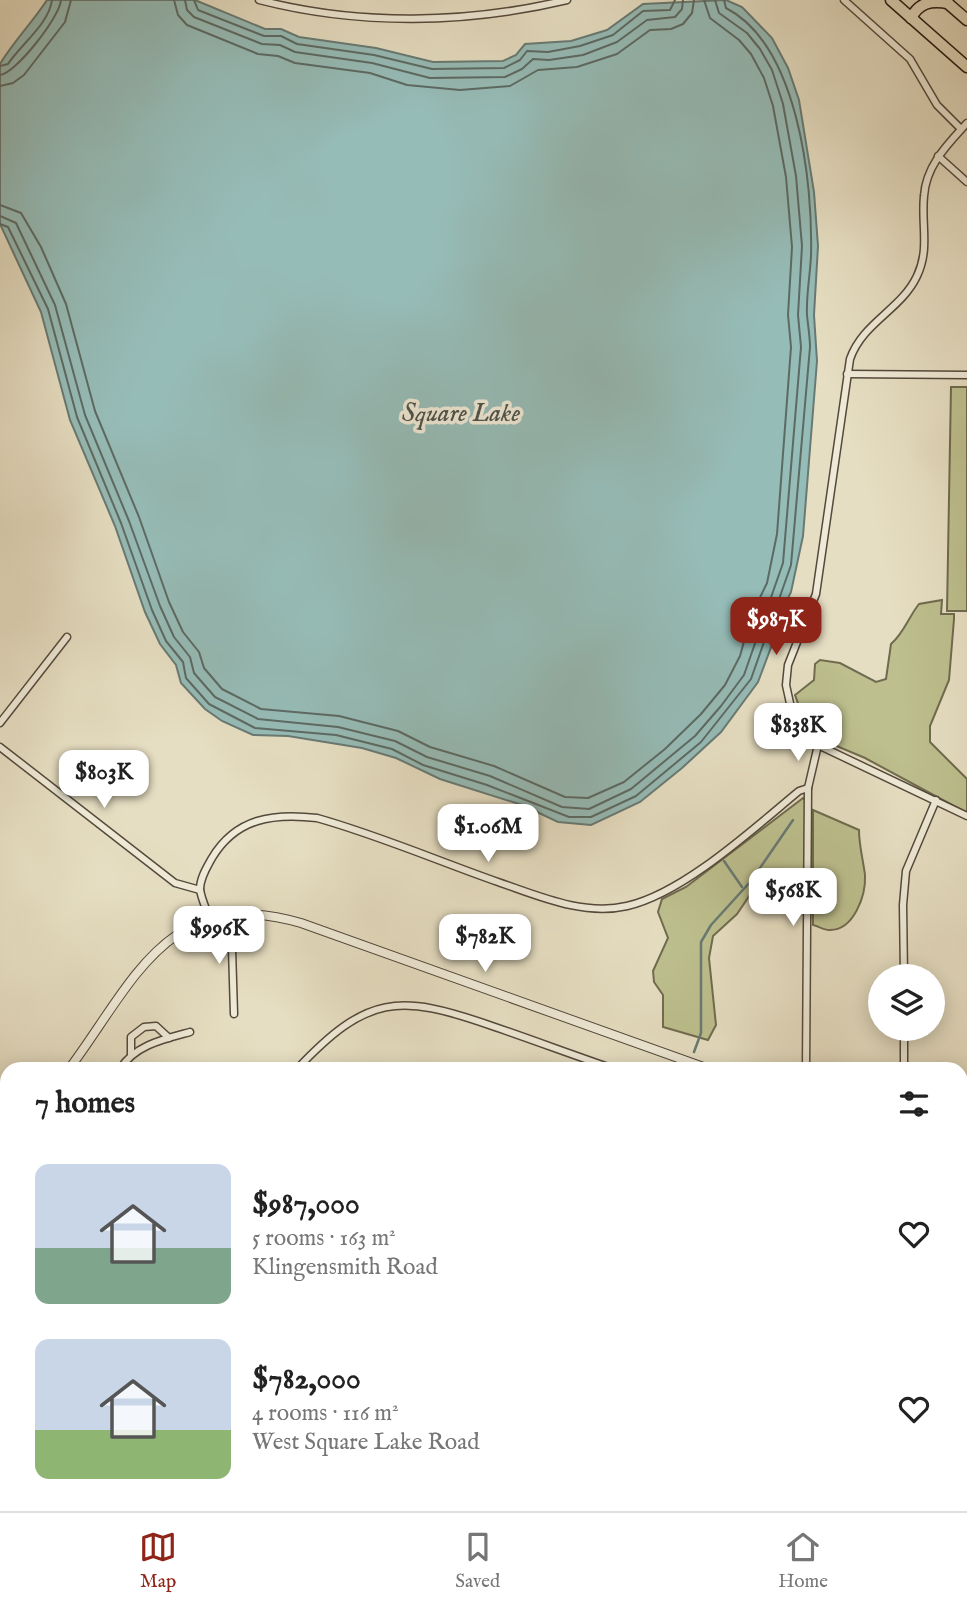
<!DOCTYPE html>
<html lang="en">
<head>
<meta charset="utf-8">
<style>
  body { margin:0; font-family:"IM FELL English",serif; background:#f2f2f2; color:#222; height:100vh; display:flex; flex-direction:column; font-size:26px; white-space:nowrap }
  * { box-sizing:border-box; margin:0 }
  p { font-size:23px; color:#767676 }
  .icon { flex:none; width:38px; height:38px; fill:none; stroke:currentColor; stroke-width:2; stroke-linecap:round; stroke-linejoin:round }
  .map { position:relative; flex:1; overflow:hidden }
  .panel { position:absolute; left:0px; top:1062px; width:968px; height:450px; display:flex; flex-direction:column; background:#fff; border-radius:21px 21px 0 0; box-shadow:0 4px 18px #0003 }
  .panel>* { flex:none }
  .buttons { position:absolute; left:868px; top:964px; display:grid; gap:14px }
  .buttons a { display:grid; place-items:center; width:77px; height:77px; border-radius:50%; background:#fff; box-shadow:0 4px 18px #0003; font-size:35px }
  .price { position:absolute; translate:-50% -60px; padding:0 16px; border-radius:14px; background:#fff; color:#222; font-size:23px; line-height:46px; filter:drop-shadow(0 2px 4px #0008) }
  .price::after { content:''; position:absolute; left:50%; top:42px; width:21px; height:16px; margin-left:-10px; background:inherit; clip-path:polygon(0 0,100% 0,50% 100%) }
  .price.current { background:#8f2418; color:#fff }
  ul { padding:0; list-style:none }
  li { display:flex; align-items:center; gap:21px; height:175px; padding:0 35px }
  li span { display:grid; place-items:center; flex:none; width:196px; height:140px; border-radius:14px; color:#555 }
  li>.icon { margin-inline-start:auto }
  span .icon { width:84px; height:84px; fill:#fffc; stroke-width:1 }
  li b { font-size:30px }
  h2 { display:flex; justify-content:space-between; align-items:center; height:84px; padding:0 35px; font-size:30px }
  .dock { display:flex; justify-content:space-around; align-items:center; height:98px; border-top:2px solid #e0e0e0; background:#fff; font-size:19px; color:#767676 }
  .dock a { display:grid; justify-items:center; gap:4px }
  .dock .current { color:#8f2418 }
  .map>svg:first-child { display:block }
  .green { fill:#bdbf8e; stroke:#706b4f; stroke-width:2 }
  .water { fill:#96bcb7; stroke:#687a74; stroke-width:2 }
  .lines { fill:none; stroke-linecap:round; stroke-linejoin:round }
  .shore { stroke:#5c6a64; stroke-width:2 }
  .stream { stroke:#687a74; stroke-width:2.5 }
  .minor-casing { stroke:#54493c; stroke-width:9 }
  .tertiary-casing { stroke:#54493c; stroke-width:10 }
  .trunk-casing { stroke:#231710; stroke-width:13 }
  .minor { stroke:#efead7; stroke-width:6 }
  .tertiary { stroke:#efead7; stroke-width:8 }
  .trunk { stroke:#e6dec2; stroke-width:10 }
  .labels { text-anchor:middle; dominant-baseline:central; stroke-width:7; stroke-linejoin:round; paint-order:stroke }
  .water-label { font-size:26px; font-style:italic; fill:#4b514a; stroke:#efead7 }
</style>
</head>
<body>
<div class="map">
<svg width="967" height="1511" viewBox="0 0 967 1511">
  <rect width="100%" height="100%" fill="#e6dec2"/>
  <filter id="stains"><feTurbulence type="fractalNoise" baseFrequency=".00286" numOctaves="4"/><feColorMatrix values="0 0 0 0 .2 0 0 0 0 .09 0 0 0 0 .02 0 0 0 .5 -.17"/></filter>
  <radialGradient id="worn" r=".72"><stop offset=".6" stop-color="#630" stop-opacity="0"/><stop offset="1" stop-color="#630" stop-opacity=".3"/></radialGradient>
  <!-- green -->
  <g class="green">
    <polygon points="951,387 967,387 967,611 947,611"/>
    <path d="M942 600 941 614H954V619L949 680 930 726V742L967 779V813L865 758 827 742 814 732 804 720 795 695 814 680 815 664 820 660 840 663 876 682 886 679 891 644C904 633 908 618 919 604Z"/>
    <polygon points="803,798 806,801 805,873 802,878 768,878 754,889 737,914 713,936 709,958 716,1025 708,1040 663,1027 663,995 654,982 653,971 668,938 658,912 662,899 686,887"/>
    <path d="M813 810 859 830C859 846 863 859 865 875 866 895 854 931 829 930 824 930 818 926 813 925Z"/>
    <polygon points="117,1505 201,1505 233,1511 139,1511"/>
  </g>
  <!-- water -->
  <g class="water">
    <path d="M47 0H195L265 29H281L299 37 376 48 433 62 503 61 516 55 525 44 571 41 607 30 643 4 726 0 742 7 772 38 788 68 799 100 814 192 818 246 814 315 817 361 803 536 791 592 775 625 773 642 758 682 721 732 682 768 640 802 591 825 558 822 522 805 440 779 396 758 362 748 288 736 253 735 222 721 205 709 181 683 176 665 160 644 145 612 115 526 70 420 41 312 0 224V64C14 41 32 23 47 0Z"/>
    <polygon points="238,1505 868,1505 867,1511 248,1511"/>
  </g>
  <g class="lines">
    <!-- shore -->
    <g class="shore">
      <polyline points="174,0 178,15 187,25 258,54 278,56 295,63 370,73 407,85 460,90 510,86 538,70 577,67 617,54 650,30 671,29 683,24 692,13 694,0"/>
      <polyline points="185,0 187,10 194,17 262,44 280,45 295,52 372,63 430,78 505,77 522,69 533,59 549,60 583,55 617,42 647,20 675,17 682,9 683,0"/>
      <polyline points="194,0 198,10 264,36 281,36 297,44 374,55 432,69 504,68 520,60 527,51 548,52 580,46 613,35 643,11 670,10 675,0"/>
      <path d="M0 66 8 64C21 44 49 24 52 0"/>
      <path d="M0 75C15 74 60 17 61 0"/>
      <polyline points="0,86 13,83 24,75 65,22 71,0"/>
      <polyline points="0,205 21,213 41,247 66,304 95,411 139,517 169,602 183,632 199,652 204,668 222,689 261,709 339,716 398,731 430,747 494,766 565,797 588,798 624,782 665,749 701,714 725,685 740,656 751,616 767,583 777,534 791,347 788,315 792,247 786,177 773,106 764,78 751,54 739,40 710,18 704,0"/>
      <polyline points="0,216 16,223 55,305 85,415 129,521 160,606 174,637 190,657 194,673 215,697 258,719 338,727 395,741 427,757 490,776 562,807 589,809 631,789 695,736 721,706 744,675 783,563 801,347 798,315 802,246 796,176 783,104 772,70 760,49 747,33 719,13 715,0"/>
      <path d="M0 224 8 227 48 309 77 417 121 523 152 610 166 641 183 662 186 678 209 704 255 728 336 735 392 749 423 765 487 785 569 817H591L636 796 701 742 751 679 791 565 810 347C810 337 808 326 807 315 806 296 810 276 811 256 813 182 798 45 726 8L724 0"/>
    </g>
    <!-- stream -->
    <g class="stream">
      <polyline points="724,861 742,887"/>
      <polyline points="694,1052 701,1033 701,942 711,925 751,881 793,820"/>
    </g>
    <defs>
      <g id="minor">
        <path d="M259 0C360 26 466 24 567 0"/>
        <polyline points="844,0 910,59 937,105 961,129"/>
        <path d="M967 123C948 144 926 165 924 196 921 224 930 249 917 276 901 310 863 322 850 359L816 594 788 665 786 685 791 708 804 731 818 745 967 816"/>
        <polyline points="938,156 967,182"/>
        <polyline points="847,374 967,375"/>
        <polyline points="0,723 67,637"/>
        <polyline points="0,747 175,883 200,890"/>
        <polyline points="231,916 234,1014"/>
        <path d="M210 920C207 910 201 899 200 889 200 878 207 867 212 858 236 818 273 813 317 818 378 835 438 861 498 882 539 896 583 916 627 906 684 893 754 828 799 791L808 788"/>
        <polyline points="904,976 903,905 906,871 936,800"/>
        <polyline points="131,1055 131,1037 144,1027 156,1026 169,1038"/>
        <path d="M120 1069C135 1045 164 1039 190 1032"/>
        <path d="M297 1069C367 995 398 993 492 1026 533 1040 573 1055 614 1069"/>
        <polyline points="806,1069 808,788 818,745"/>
        <polyline points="904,1069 904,1029"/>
        <polyline points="0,1273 7,1273"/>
        <polyline points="961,1313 967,1320"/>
      </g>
      <g id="tertiary">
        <path d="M69 1069C134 982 168 884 301 923L709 1069"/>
        <polyline points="0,1128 7,1124"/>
        <polyline points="961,1259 967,1266"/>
      </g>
      <g id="trunk">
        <polyline points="891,0 967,67"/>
        <polyline points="944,0 967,20"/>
        <path d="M911 18C919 3 930 0 948 3"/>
      </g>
    </defs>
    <!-- minor casing -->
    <use href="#minor" class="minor-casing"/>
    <!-- tertiary casing -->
    <use href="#tertiary" class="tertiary-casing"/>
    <!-- trunk casing -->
    <use href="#trunk" class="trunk-casing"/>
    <!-- minor -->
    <use href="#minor" class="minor"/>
    <!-- tertiary -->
    <use href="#tertiary" class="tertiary"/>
    <!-- trunk -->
    <use href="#trunk" class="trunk"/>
  </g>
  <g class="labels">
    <!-- water labels -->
    <g class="water-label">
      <text x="461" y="413">Square Lake</text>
    </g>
  </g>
  <rect width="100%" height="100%" filter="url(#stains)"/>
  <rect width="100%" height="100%" fill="url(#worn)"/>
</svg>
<div class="buttons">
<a><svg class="icon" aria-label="layers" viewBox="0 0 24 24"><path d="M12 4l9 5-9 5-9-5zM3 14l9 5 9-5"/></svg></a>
</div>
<b class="price current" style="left:776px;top:657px">$987K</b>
<b class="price" style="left:798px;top:763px">$838K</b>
<b class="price" style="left:104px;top:810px">$803K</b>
<b class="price" style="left:488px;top:864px">$1.06M</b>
<b class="price" style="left:793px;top:928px">$568K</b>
<b class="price" style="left:219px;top:966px">$996K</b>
<b class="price" style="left:485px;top:974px">$782K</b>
<section class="panel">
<h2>7 homes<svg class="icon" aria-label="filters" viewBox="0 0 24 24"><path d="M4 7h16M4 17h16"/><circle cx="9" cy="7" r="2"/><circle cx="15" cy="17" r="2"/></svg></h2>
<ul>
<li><span style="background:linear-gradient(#c9d6e8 60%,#7fa58c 0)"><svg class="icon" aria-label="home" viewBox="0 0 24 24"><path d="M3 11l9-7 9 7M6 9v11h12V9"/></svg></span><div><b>$987,000</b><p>5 rooms · 163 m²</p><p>Klingensmith Road</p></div><svg class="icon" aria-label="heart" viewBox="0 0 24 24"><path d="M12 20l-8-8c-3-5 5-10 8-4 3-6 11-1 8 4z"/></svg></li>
<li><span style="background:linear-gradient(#c9d6e8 65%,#8fb573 0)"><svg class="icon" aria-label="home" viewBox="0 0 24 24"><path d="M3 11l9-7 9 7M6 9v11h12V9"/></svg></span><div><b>$782,000</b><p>4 rooms · 116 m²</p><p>West Square Lake Road</p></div><svg class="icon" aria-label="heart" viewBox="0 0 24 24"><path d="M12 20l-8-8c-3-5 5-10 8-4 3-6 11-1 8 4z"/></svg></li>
</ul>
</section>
</div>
<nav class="dock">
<a class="current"><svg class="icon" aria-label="map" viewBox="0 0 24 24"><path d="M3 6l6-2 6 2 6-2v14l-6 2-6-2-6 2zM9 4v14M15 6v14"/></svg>Map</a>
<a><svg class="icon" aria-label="saved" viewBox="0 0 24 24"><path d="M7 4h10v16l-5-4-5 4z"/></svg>Saved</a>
<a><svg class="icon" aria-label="home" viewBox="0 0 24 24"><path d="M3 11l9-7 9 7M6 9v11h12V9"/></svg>Home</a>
</nav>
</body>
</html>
